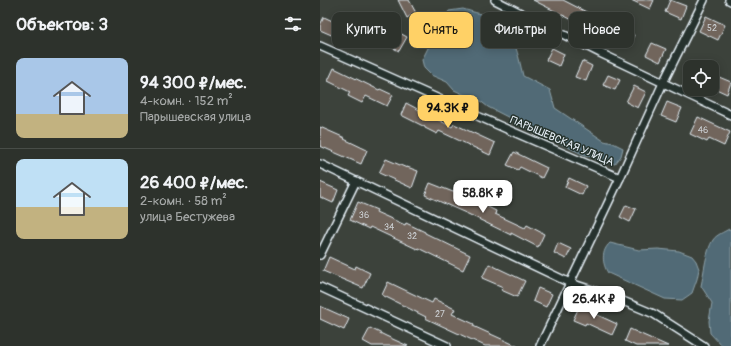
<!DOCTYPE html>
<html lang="ru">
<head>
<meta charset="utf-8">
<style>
  body { margin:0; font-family:Pangolin,sans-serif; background:#393e38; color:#f1f3f6; height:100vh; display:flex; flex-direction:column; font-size:15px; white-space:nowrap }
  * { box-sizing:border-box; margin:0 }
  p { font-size:13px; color:#a7aaa9 }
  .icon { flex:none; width:22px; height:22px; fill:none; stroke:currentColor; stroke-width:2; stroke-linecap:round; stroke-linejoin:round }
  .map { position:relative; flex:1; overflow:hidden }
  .sheet { display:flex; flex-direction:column; background:#2d322c; width:320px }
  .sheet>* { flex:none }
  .hud { position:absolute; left:12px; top:12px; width:339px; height:36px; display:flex; gap:8px }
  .tools { position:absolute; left:363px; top:60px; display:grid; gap:8px }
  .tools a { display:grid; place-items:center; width:36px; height:36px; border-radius:8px; background:#2d322c; box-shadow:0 2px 10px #0003,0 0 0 1px #484d48; font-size:20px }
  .price { position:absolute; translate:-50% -34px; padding:0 9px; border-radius:8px; background:#fff; color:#222; font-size:13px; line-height:26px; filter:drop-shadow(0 1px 2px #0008) }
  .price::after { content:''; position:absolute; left:50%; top:24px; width:12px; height:9px; margin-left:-6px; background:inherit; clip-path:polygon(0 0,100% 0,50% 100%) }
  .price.selected { background:#ffd166; color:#111 }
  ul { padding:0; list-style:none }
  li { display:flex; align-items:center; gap:12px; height:100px; padding:0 16px }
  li+li { border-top:1px solid #484d48 }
  li span { display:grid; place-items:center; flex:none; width:112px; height:80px; border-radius:8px; color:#555 }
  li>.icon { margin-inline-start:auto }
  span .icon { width:48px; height:48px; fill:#fffc; stroke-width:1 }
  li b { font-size:17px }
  h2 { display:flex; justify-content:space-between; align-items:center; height:48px; padding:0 16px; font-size:17px }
  .pill { padding:0 14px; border-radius:8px; background:#2d322c; box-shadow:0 2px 10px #0003,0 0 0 1px #484d48; font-size:14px; line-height:36px }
  .pill.selected { background:#ffd166; color:#111 }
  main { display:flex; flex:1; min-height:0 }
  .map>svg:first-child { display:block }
  .water { fill:#516b76; stroke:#8da1aa }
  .building { fill:#71655b; stroke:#e8f1f8 }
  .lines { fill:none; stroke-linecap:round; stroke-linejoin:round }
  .minor-casing { stroke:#e8f1f8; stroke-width:10 }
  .minor { stroke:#26332d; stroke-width:7 }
  .labels { text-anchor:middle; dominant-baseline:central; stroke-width:3; stroke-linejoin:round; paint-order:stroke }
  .number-label { font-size:9px; fill:#caced1 }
  .street-label { font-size:11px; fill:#e8f1f8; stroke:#26332d }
</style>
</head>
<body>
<main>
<section class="sheet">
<h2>Объектов: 3<svg class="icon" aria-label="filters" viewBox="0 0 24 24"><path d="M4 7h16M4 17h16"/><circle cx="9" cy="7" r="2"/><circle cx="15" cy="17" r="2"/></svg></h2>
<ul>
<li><span style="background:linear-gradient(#a9c7e8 70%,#c2b280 0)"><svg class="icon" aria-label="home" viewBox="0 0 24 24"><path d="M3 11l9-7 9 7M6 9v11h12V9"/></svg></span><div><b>94 300 ₽/мес.</b><p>4-комн. · 152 m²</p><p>Парышевская улица</p></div></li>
<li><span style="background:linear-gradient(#bfe0f5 60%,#c2b280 0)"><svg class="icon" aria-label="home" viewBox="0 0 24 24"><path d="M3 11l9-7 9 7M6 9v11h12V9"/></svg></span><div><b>26 400 ₽/мес.</b><p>2-комн. · 58 m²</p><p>улица Бестужева</p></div></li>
</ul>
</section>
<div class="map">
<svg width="411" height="346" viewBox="0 0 411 346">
  <rect width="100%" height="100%" fill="#3c423b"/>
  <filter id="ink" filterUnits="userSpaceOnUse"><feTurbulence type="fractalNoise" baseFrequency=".025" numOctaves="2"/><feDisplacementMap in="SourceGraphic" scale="8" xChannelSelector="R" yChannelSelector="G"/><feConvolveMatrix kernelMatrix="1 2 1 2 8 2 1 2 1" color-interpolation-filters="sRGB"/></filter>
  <g filter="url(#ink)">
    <!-- water -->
    <g class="water">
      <path d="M143 9C152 12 168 15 176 20 195 34 198 54 203 76L230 90 235 108 284 141 293 143 303 148 301 156 295 164 285 162 260 153 227 137 168 107 154 96 145 95 134 90 127 82 111 75 104 68 102 60 119 26 129 11Z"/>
      <path d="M409 229 411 230V346H402L390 333 389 321 392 303 381 286C384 273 386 250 393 240 396 235 404 232 409 229Z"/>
      <path d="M290 243 319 250 338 249 359 251 372 256 376 261 379 269 377 279 372 293 362 300 345 299 288 273C282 263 281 251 290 243Z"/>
    </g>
    <!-- building -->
    <g class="building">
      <polygon points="78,0 89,0 96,13 87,18"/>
      <polygon points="213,0 243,0 282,20 276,32"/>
      <polygon points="311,0 334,0 330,9"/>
      <polygon points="350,0 366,6 361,19 345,12"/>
      <polygon points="386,16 405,25 398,40 379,31"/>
      <polygon points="4,17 21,25 16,37 0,30 0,25"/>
      <polygon points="67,26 87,37 79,51 59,41"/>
      <polygon points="298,27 314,35 309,46 293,39"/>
      <polygon points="38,28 52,34 47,46 33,40"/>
      <polygon points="332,43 346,49 340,62 326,55"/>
      <polygon points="232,48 244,54 239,66 226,60"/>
      <polygon points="262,61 272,66 266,81 255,77"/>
      <polygon points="14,68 59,90 60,89 73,95 67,106 46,96 42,103 28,96 30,92 8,81"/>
      <polygon points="288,75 300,80 295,90 283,85"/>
      <polygon points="399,77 411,82 407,94 394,88"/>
      <polygon points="314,86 326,92 318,108 306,102"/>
      <polygon points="347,102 362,108 356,122 341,116"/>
      <polygon points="86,103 132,127 134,124 175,143 170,155 119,131 117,134 105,128 105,127 81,115"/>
      <polygon points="378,117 410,132 404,146 389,139 387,142 370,134"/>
      <polygon points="0,127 25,138 24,139 47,150 41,164 0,146"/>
      <polygon points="194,152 227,168 222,178 200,167 198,170 187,165"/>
      <polygon points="66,159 87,168 87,167 98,171 92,188 59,173"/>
      <polygon points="249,178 266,186 262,195 245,187"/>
      <polygon points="0,182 18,190 13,203 0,197"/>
      <polygon points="110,183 133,192 134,190 176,211 175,214 205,228 207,225 224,234 218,247 191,233 191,235 148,214 105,195"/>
      <polygon points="38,202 57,210 56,212 85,225 86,223 105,232 105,233 150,255 143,270 98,248 97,249 50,227 49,229 30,220"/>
      <polygon points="306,205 316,209 310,222 300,217"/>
      <polygon points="238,243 251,249 246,259 234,253"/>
      <polygon points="9,257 35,269 36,266 50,273 43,288 3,271"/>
      <polygon points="169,264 205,281 197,297 181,290 183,287 162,278"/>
      <polygon points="68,282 112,303 114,299 135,309 132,314 154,324 153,326 197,346 165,346 105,318 106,317 62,295"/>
      <polygon points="218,288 232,294 226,307 213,301"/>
      <polygon points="260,305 272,311 271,312 297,324 292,335 266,323 265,325 253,320"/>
      <polygon points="0,306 29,319 24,330 0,319"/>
      <polygon points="50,328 66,336 88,346 52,346 43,341"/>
      <polygon points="310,329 323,335 348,346 316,346 305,341"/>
    </g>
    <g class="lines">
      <defs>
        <g id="minor">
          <polyline points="175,0 280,53 411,115"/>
          <polyline points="409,0 411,1"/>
          <polyline points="0,46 189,130 300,178"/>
          <polyline points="0,164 250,283 291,296 334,314 384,346"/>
          <polyline points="0,255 36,181"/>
          <polyline points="0,287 127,346"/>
          <polyline points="220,346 300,178 343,83 384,0"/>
        </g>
      </defs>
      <!-- minor casing -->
      <use href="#minor" class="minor-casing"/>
      <!-- minor -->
      <use href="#minor" class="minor"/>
    </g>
  </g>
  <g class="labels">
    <!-- number labels -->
    <g class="number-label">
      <text x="392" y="28">52</text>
      <text x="383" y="130">46</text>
      <text x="44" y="215">36</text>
      <text x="69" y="227">34</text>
      <text x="92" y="236">32</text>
      <text x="120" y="314">27</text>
    </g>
    <!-- street labels -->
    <g class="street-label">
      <text transform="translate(242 141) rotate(23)">ПАРЫШЕВСКАЯ УЛИЦА</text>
    </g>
  </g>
</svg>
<div class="tools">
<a><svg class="icon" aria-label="locate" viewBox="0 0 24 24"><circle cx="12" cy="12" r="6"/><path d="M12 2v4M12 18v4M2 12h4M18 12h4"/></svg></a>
</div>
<b class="price selected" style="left:128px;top:129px">94.3K ₽</b>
<b class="price" style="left:163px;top:214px">58.8K ₽</b>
<b class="price" style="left:274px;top:320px">26.4K ₽</b>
<div class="hud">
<a class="pill">Купить</a>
<a class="pill selected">Снять</a>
<a class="pill">Фильтры</a>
<a class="pill">Новое</a>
</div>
</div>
</main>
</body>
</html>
